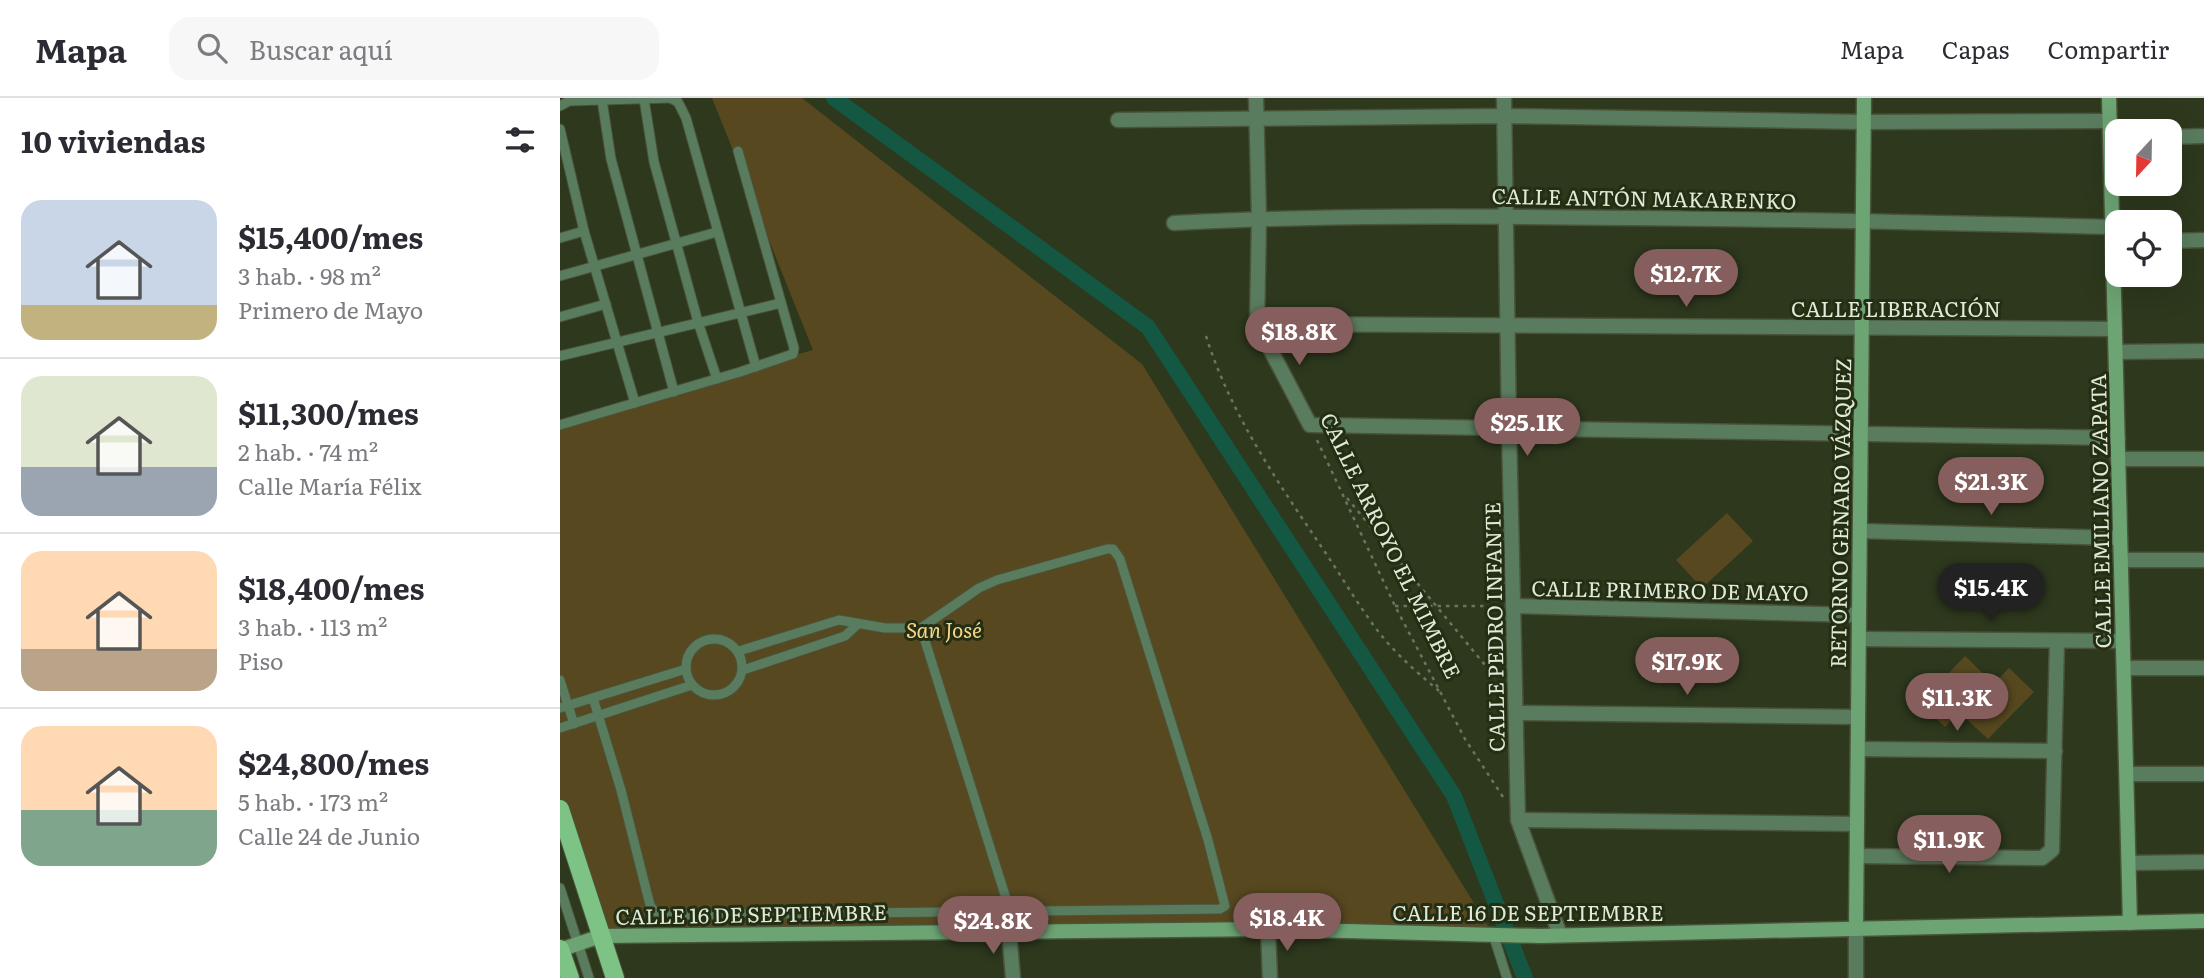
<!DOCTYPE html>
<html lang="es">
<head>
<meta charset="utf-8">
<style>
  body { margin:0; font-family:Literata,serif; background:#f7f7f7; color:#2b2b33; height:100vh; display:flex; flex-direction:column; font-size:26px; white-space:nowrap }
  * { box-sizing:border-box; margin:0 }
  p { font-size:23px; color:#7c7c81 }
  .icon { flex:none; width:38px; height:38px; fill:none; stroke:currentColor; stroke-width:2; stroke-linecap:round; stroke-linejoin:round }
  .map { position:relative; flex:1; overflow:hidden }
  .panel { display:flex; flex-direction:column; background:#fff; width:560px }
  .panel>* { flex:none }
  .needle { width:46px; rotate:202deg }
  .fabs { position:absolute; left:1545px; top:21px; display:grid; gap:14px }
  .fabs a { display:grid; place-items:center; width:77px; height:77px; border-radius:14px; background:#fff; box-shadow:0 7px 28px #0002; font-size:35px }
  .price { position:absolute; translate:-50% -60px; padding:0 16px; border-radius:24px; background:#865e5d; color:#fff; font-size:23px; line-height:46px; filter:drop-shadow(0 2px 4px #0008) }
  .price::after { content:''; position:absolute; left:50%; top:42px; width:21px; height:16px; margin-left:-10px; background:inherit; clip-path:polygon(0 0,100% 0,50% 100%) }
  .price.on { background:#222; color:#fff }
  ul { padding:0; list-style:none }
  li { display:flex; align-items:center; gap:21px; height:175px; padding:0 21px }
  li+li { border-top:2px solid #e1e1e2 }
  li span { display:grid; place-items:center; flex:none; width:196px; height:140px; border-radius:21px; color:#555 }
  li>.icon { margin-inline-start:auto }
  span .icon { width:84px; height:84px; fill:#fffc; stroke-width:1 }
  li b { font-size:30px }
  h2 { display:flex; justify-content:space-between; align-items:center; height:84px; padding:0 21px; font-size:30px }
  header { display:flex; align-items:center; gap:42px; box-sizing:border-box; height:98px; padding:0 35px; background:#fff; border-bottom:2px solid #e1e1e2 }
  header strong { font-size:33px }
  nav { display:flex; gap:38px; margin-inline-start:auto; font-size:24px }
  .search { width:490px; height:63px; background:#f7f7f7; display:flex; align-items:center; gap:18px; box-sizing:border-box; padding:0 24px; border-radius:21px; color:#7c7c81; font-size:26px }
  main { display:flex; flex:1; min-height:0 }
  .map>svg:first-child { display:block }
  .green { fill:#574820 }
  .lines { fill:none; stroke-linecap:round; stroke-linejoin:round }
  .canal { stroke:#145742; stroke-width:16 }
  .lane-casing { stroke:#4a543b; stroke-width:11 }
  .street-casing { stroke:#4a543b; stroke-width:17 }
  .secondary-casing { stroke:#4a543b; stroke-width:17 }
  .primary-casing { stroke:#4a543b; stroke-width:20 }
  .path { stroke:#6b755d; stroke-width:2.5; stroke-dasharray:3.5 5; stroke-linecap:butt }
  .lane { stroke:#5a7c5e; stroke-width:9 }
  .street { stroke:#5a7c5e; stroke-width:14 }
  .secondary { stroke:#6da474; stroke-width:14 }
  .primary { stroke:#7cc385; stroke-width:18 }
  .labels { text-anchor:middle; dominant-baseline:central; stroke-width:6; stroke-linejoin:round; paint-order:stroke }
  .street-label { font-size:21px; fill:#e1e9d8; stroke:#232e13 }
  .park-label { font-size:21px; font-style:italic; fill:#f7d787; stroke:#232e13 }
</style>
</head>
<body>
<header>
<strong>Mapa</strong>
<div class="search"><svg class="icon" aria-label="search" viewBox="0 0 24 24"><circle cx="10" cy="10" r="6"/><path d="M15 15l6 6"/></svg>Buscar aquí</div>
<nav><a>Mapa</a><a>Capas</a><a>Compartir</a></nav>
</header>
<main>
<section class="panel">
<h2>10 viviendas<svg class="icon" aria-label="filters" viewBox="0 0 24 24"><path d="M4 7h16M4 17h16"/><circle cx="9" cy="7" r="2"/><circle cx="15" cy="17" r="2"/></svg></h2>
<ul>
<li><span style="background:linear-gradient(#c9d6e8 75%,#c2b280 0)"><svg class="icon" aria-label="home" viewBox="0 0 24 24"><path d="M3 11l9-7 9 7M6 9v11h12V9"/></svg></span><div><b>$15,400/mes</b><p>3 hab. · 98 m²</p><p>Primero de Mayo</p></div></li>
<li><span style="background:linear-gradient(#dfe7d0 65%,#9aa5b1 0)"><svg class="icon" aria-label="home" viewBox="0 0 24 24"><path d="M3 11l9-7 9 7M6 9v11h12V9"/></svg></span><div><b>$11,300/mes</b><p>2 hab. · 74 m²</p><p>Calle María Félix</p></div></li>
<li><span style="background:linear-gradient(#ffd9b3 70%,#b9a48a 0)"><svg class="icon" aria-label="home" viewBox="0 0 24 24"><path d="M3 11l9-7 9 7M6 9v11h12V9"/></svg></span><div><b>$18,400/mes</b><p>3 hab. · 113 m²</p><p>Piso</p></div></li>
<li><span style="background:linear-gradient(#ffd9b3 60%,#7fa58c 0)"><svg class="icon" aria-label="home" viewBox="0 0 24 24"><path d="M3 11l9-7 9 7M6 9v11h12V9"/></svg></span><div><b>$24,800/mes</b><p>5 hab. · 173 m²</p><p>Calle 24 de Junio</p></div></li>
</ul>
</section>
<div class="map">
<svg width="1644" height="880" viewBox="0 0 1644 880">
  <rect width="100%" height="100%" fill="#2d381d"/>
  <!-- green -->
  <g class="green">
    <polygon points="152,0 242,0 582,266 933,836 41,838 0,712 0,322 253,252"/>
    <polygon points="1167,415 1193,443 1142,490 1116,462"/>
    <polygon points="1405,558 1430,582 1385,629 1360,605"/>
    <polygon points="1449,570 1474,594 1428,641 1403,618"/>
  </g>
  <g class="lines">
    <!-- canal -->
    <polyline class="canal" points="274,0 588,229 894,698 965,880"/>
    <defs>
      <g id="lane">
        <polyline points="110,0 118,4 126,20 196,269"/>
        <polyline points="84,1 94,64 138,224 157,281"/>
        <polyline points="42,2 51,61 114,294"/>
        <polyline points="0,8 9,3 110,0"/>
        <polyline points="0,31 24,133 75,305"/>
        <polyline points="0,140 24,133"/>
        <polyline points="0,178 157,134"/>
        <polyline points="0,219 46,206"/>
        <polyline points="0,258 221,205"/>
        <polyline points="0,327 180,274 233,256 234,250 178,53"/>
        <polyline points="361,530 450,813"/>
        <circle cx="154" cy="569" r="28"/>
        <polyline points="183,572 285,538 297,527"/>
        <polyline points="0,582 14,626"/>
        <polyline points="33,600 61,692 90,807 94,813 101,817 660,811 665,808 648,742 560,461 553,451 547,451 437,482 419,490 361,530 325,530 279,522 179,553"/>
        <polyline points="0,610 126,571"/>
        <polyline points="0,630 132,587"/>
        <polyline points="0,790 29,880"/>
        <polyline points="933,836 947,880"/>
      </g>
      <g id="street">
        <polyline points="696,0 699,121 697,226 750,327 1558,340"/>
        <polyline points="944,0 949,331 958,722 1000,837"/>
        <polyline points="558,22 944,18 1303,24 1550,23"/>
        <polyline points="1610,39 1644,38"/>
        <path d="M614 125C764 117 915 118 1065 120 1227 121 1390 125 1552 129"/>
        <polyline points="1610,143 1644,142"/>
        <polyline points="697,226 1555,231"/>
        <polyline points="1556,254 1644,253"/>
        <polyline points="1558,361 1644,361"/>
        <polyline points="1300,433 1560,440"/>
        <polyline points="1561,462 1644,462"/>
        <polyline points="953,508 1299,517"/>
        <polyline points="1299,541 1563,543"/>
        <polyline points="1564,570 1644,570"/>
        <polyline points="956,615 1298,619"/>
        <polyline points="1298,651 1495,653"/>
        <polyline points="1567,676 1644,676"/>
        <polyline points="958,722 1297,726"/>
        <polyline points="1297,758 1482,760 1492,752 1497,543"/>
        <polyline points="1569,765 1644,764"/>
        <polyline points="708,831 710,880"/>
        <polyline points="449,833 453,880"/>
        <polyline points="1296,880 1296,830"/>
      </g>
      <g id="secondary">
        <polyline points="1549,0 1570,825"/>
        <polyline points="1296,830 1304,0"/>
        <polyline points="0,852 41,838 708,831 980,838 1644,823"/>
      </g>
      <g id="primary">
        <polyline points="0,711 55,880"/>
        <polyline points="0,851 10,880"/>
      </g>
    </defs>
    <!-- lane casing -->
    <use href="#lane" class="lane-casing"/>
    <!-- street casing -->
    <use href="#street" class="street-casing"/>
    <!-- secondary casing -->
    <use href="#secondary" class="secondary-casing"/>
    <!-- primary casing -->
    <use href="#primary" class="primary-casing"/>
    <!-- path -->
    <g class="path">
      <path d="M646 238C671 318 721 389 767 457 785 484 802 513 821 537 838 558 859 576 879 593"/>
      <polyline points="757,342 835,508 905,641 943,699"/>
      <polyline points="787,400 939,584"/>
      <polyline points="835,508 939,508"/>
    </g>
    <!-- lane -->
    <use href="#lane" class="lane"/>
    <!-- street -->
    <use href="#street" class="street"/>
    <!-- secondary -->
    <use href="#secondary" class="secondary"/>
    <!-- primary -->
    <use href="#primary" class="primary"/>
  </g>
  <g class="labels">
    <!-- street labels -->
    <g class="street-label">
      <text transform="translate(1084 99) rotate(1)">CALLE ANTÓN MAKARENKO</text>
      <text x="1336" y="209">CALLE LIBERACIÓN</text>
      <text transform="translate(1539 413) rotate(-91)">CALLE EMILIANO ZAPATA</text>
      <text transform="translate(1279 415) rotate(-89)">RETORNO GENARO VÁZQUEZ</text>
      <text transform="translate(832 447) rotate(64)">CALLE ARROYO EL MIMBRE</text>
      <text transform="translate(1110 491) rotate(1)">CALLE PRIMERO DE MAYO</text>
      <text transform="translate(933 529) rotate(-91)">CALLE PEDRO INFANTE</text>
      <text x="968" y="813">CALLE 16 DE SEPTIEMBRE</text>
      <text transform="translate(191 815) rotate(-1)">CALLE 16 DE SEPTIEMBRE</text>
    </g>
    <!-- park labels -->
    <g class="park-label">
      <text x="384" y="530">San José</text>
    </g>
  </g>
</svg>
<div class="fabs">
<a><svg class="needle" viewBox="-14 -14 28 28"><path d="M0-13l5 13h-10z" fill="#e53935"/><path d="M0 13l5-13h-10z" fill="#7c7c81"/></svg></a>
<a><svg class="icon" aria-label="locate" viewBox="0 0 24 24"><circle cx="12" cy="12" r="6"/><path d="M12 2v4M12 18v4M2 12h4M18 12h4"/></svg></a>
</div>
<b class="price" style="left:1126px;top:211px">$12.7K</b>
<b class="price" style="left:739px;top:269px">$18.8K</b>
<b class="price" style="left:967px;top:360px">$25.1K</b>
<b class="price" style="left:1431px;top:419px">$21.3K</b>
<b class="price on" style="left:1431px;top:525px">$15.4K</b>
<b class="price" style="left:1127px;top:599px">$17.9K</b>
<b class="price" style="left:1397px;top:635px">$11.3K</b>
<b class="price" style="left:1389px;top:777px">$11.9K</b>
<b class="price" style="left:727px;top:855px">$18.4K</b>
<b class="price" style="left:433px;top:858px">$24.8K</b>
</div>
</main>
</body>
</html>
